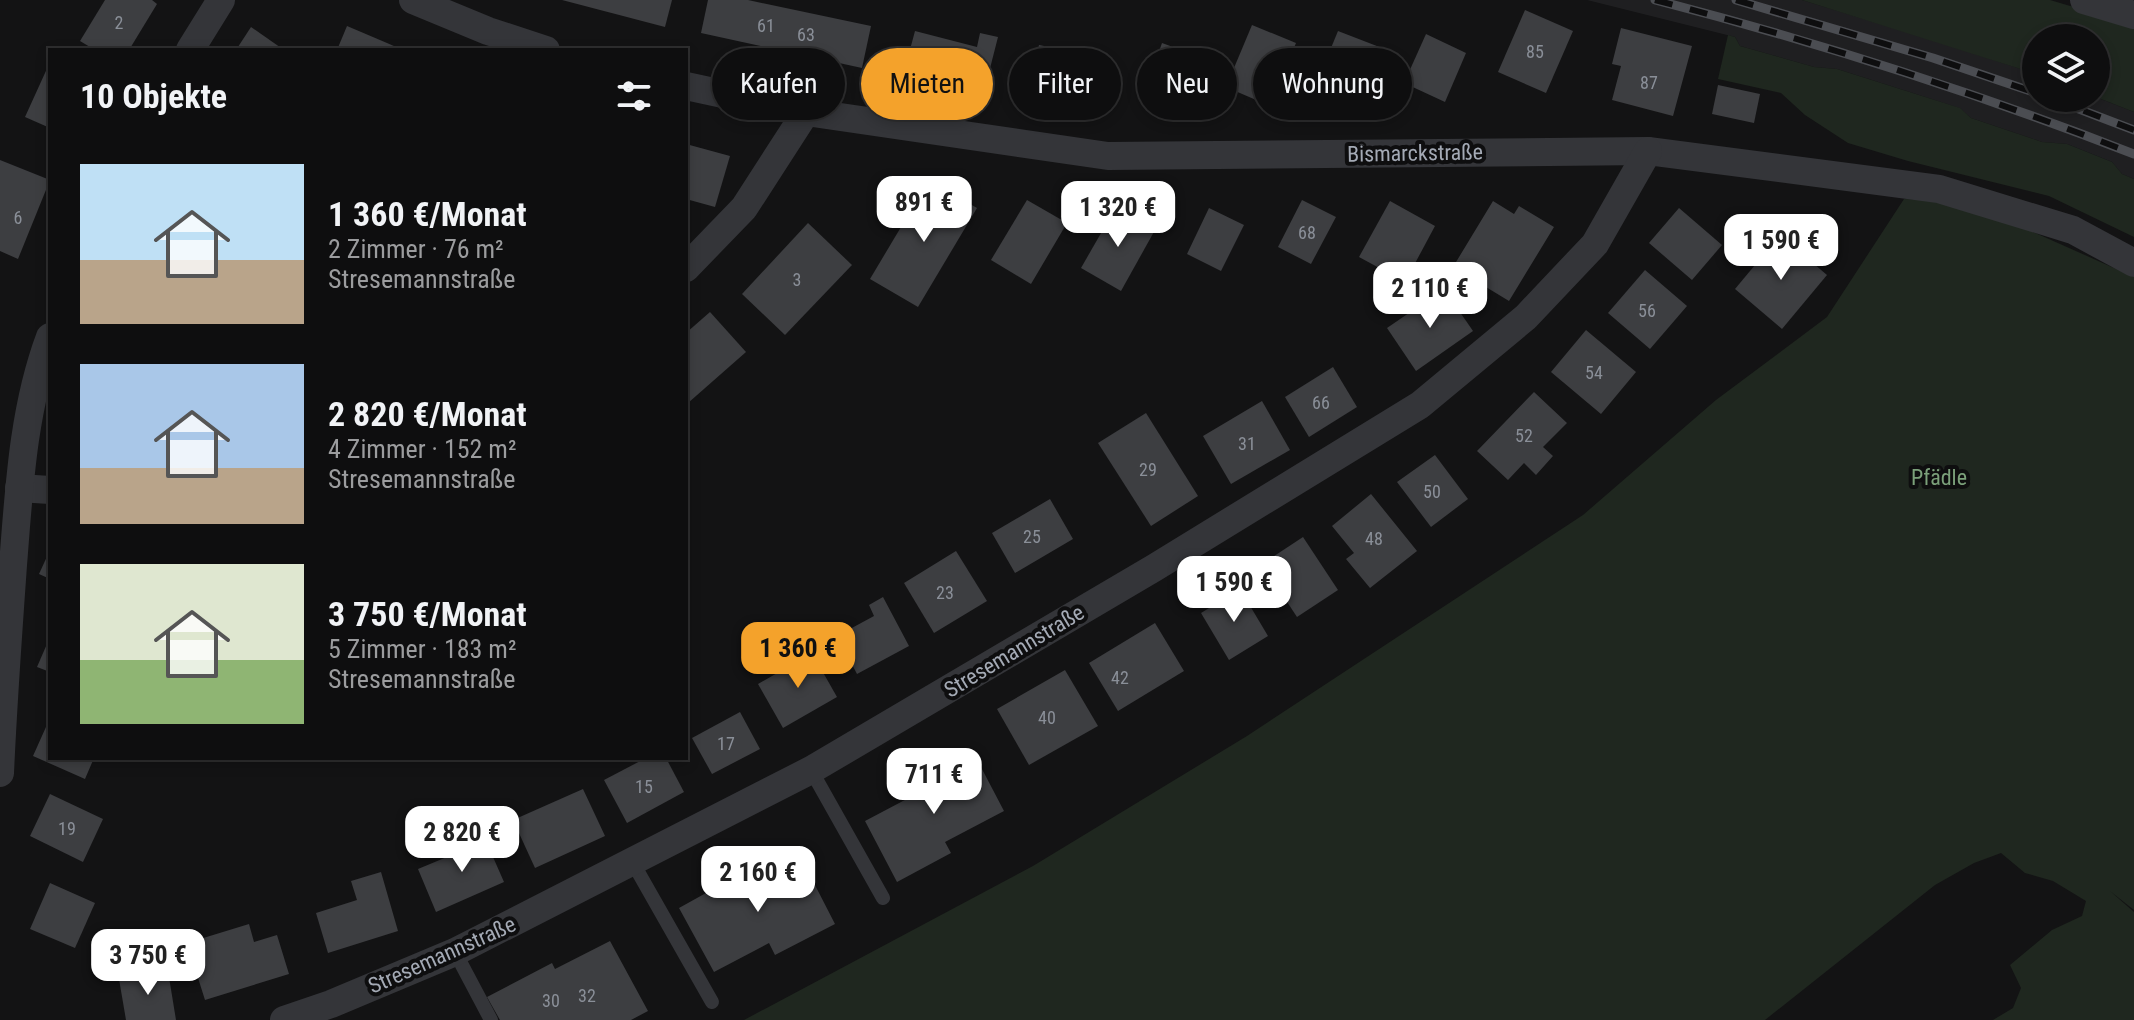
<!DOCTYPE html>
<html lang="de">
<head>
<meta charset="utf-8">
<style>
  body { margin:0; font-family:"Roboto Condensed",sans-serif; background:#1c1c1d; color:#f1f3f6; height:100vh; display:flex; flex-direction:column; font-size:30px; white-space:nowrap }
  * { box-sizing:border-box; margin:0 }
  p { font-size:26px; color:#9b9c9e }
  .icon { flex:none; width:44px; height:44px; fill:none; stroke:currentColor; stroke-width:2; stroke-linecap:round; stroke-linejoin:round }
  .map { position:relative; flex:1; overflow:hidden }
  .drawer { position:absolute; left:48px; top:48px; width:640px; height:712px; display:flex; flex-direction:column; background:#0e0e0f; border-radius:0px; box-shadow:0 4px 12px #0003,0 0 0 2px #2e2e2f }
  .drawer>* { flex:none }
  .hud { position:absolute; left:712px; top:48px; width:760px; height:72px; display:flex; gap:16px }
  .buttons { position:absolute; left:2022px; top:24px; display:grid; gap:16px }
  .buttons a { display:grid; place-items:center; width:88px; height:88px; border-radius:50%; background:#0e0e0f; box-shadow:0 4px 12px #0003,0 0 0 2px #2e2e2f; font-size:40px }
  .price { position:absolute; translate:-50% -68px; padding:0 18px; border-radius:16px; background:#fff; color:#222; font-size:26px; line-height:52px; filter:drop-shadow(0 2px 4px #0008) }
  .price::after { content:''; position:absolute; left:50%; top:48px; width:24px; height:18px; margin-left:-12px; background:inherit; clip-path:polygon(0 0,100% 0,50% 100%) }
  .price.selected { background:#f4a22b; color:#111 }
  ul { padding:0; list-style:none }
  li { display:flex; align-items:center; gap:24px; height:200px; padding:0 32px }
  li span { display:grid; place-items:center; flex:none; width:224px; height:160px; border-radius:0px; color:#555 }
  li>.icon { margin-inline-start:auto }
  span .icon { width:96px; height:96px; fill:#fffc; stroke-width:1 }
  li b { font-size:34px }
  h2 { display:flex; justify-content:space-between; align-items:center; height:96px; padding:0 32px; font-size:34px }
  .tag { padding:0 28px; border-radius:36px; background:#0e0e0f; box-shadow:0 4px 12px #0003,0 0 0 2px #2e2e2f; font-size:28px; line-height:72px }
  .tag.selected { background:#f4a22b; color:#111 }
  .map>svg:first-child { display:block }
  .built { fill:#1f1f21 }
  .green { fill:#1f271f }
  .building { fill:#3d3e41 }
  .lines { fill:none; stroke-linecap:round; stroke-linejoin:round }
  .lane { stroke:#343539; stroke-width:14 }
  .street { stroke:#343539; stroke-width:28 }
  .rail-casing { stroke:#4b4d52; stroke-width:9 }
  .rail { stroke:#0e0e0f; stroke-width:6; stroke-dasharray:18; stroke-linecap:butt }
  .labels { text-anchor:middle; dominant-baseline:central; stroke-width:8; stroke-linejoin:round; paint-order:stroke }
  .number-label { font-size:18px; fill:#8a8f98 }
  .street-label { font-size:22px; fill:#a4aab5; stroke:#0e0e0f }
  .park-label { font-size:22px; fill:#7ba07a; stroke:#0e0e0f }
</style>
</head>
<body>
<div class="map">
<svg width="2134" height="1020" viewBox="0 0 2134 1020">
  <rect width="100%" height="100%" fill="#131314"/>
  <!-- built -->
  <polygon class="built" points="1587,0 1802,0 1939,42 2036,74 2036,98 2096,97 2134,112 2134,179 2122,174 2112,162 2067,144 2042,142 1971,118 1959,108 1922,96 1837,69 1814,67 1740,46 1735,37"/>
  <!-- green -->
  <g class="green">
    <polygon points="1802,0 2050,0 2134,25 2134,112 2096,97 2096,38 2036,38 2036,74"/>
    <polygon points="1728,35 1735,37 1740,46 1814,67 1837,69 1960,108 1971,118 2042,142 2067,144 2112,162 2122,174 2134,179 2134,237 2049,196 1908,161 1848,143 1805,115 1781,93 1718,79"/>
    <polygon points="1904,199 1940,200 2011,222 2134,277 2134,910 2110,891 2134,912 2134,1020 1993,1020 2013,1008 2021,988 2010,965 2052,930 2082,916 2086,901 2053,881 2025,873 2001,853 1974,863 1935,885 1765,1020 744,1020 1033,866 1247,736 1583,515 1716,400 1827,317"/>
  </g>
  <!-- building -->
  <g class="building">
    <polygon points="105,0 152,0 157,4 129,50 95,50 80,41"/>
    <polygon points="562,0 672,0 665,27"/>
    <polygon points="708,0 748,0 871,26 862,68 701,33"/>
    <polygon points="1525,10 1573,31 1546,93 1498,72"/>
    <polygon points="1252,25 1296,43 1270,106 1226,87"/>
    <polygon points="347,26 387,43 403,50 337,50"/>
    <polygon points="251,27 284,50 236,50"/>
    <polygon points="1621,28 1692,46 1673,116 1612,100 1621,66 1612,64"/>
    <polygon points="915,31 977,47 980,33 998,37 984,92 904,72"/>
    <polygon points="1338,31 1382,48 1362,100 1317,82"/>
    <polygon points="1426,34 1466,53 1445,102 1404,83"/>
    <polygon points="1162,43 1192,54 1174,105 1144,95"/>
    <polygon points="1039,45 1109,59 1097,109 1028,94"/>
    <polygon points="50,62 50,128 25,117"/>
    <polygon points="1718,85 1760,94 1754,123 1712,114"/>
    <polygon points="686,144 730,156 715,207 686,199"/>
    <polygon points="0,160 50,180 18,259 0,251"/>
    <polygon points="929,180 977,208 918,307 870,279"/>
    <polygon points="1027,200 1067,223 1031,284 991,260"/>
    <polygon points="1302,200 1336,217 1311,264 1278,247"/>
    <polygon points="1390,201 1435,226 1405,282 1359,257"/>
    <polygon points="1493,201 1514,214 1519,206 1554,227 1509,301 1453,267"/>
    <polygon points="1116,207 1155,230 1121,291 1081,268"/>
    <polygon points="1209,208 1244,225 1221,271 1187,254"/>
    <polygon points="1679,208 1722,245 1692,280 1649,243"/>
    <polygon points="808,223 852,265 785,335 742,294"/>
    <polygon points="1780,235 1827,275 1782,329 1735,289"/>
    <polygon points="1645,270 1687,306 1650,349 1608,313"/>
    <polygon points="1444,289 1473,331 1416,371 1387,328"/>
    <polygon points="710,312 746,352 688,403 686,400 686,333"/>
    <polygon points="1586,330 1636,372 1601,414 1551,372"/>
    <polygon points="1333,367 1357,407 1309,437 1285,397"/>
    <polygon points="1534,392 1567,423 1543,447 1553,456 1536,475 1524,463 1508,480 1477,451"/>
    <polygon points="1262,401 1290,450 1231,484 1203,436"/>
    <polygon points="1146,413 1198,496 1151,526 1098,443"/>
    <polygon points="1435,455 1468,499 1431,527 1397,482"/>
    <polygon points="1371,494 1417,551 1370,588 1346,559 1354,553 1332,526"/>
    <polygon points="1050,499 1073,539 1015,573 992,533"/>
    <polygon points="1303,537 1338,590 1297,617 1262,564"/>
    <polygon points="50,550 50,579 39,574"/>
    <polygon points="956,551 987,601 934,633 904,583"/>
    <polygon points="1240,589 1268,636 1229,660 1201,613"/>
    <polygon points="883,597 909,646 857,674 837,636 874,616 869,605"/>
    <polygon points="1155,623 1184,671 1118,711 1089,663"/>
    <polygon points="50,637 50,672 37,667"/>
    <polygon points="812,653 837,697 783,728 758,684"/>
    <polygon points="1065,670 1098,726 1029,765 997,709"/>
    <polygon points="740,712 760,749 712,774 692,738"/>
    <polygon points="50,718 50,758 94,758 85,779 33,756"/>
    <polygon points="972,750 1004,811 945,842 951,853 897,882 865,821 920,792 914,780"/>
    <polygon points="646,758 666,758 684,792 627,823 604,780"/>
    <polygon points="583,789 605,836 535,868 513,820"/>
    <polygon points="50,794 103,819 83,862 30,836"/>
    <polygon points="482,832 504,882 436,912 418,869 466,849 462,840"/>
    <polygon points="799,854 835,924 775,955 769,943 714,972 679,908 733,878 738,887"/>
    <polygon points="381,872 398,931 328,953 316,913 357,900 351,881"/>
    <polygon points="50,883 95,903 75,948 30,929"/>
    <polygon points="249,924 254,942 277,935 289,974 205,1000 187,943"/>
    <polygon points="610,941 648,1011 631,1020 500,1020 487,997 552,963 555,969"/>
    <polygon points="168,971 176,1020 126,1020 119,979"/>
  </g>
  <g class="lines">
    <!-- lane -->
    <g class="lane">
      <polyline points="811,770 883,898"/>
      <polyline points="633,863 712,1002"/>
      <polyline points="455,952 491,1020"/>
    </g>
    <!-- street -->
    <g class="street">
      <polyline points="413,0 488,31 546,50"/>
      <polyline points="2084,0 2134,15"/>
      <polyline points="190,50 221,0"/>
      <polyline points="686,86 806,112 1108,156 1648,151 1939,189 2073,230 2134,263"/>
      <polyline points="686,268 744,208 806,112"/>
      <polyline points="19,488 50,490"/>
      <path d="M0 773C3 704 8 635 13 565 19 489 23 409 50 337"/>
      <polyline points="284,1020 331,1004 455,952 811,770 1154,568 1420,405 1526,317 1595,244 1648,151"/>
    </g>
    <defs>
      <g id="rail">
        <path d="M1655 0C1818 42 1977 93 2134 154"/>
        <polyline points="1736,0 1933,58 2036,93"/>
        <polyline points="2050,98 2134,130"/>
      </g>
    </defs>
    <!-- rail casing -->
    <use href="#rail" class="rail-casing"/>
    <!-- rail -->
    <use href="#rail" class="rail"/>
  </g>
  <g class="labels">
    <!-- number labels -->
    <g class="number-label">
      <text x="119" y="22">2</text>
      <text x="766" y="25">61</text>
      <text x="806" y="34">63</text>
      <text x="1535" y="51">85</text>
      <text x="1649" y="82">87</text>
      <text x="18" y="217">6</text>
      <text x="1307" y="232">68</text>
      <text x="797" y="279">3</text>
      <text x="1647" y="310">56</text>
      <text x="1594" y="372">54</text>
      <text x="1321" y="402">66</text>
      <text x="1524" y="435">52</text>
      <text x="1247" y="443">31</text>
      <text x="1148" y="469">29</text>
      <text x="1432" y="491">50</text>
      <text x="1032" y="536">25</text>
      <text x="1374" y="538">48</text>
      <text x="945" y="592">23</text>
      <text x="1120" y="677">42</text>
      <text x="1047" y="717">40</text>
      <text x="726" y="743">17</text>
      <text x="644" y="786">15</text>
      <text x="67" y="828">19</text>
      <text x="587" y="995">32</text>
      <text x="551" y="1000">30</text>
    </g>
    <!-- street labels -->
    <g class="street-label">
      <text transform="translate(1415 153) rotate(-1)">Bismarckstraße</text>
      <text transform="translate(1014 651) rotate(-31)">Stresemannstraße</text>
      <text transform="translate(442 955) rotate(-24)">Stresemannstraße</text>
    </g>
    <!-- park labels -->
    <g class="park-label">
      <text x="1939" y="477">Pfädle</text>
    </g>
  </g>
</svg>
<div class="buttons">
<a><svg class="icon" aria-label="layers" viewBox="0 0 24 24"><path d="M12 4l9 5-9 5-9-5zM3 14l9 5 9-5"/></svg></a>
</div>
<b class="price" style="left:924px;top:244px">891 €</b>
<b class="price" style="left:1118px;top:249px">1 320 €</b>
<b class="price" style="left:1781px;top:282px">1 590 €</b>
<b class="price" style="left:1430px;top:330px">2 110 €</b>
<b class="price" style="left:1234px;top:624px">1 590 €</b>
<b class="price selected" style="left:798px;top:690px">1 360 €</b>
<b class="price" style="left:934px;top:816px">711 €</b>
<b class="price" style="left:462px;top:874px">2 820 €</b>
<b class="price" style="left:758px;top:914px">2 160 €</b>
<b class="price" style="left:148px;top:997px">3 750 €</b>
<div class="hud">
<a class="tag">Kaufen</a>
<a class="tag selected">Mieten</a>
<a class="tag">Filter</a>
<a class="tag">Neu</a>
<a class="tag">Wohnung</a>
</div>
<section class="drawer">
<h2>10 Objekte<svg class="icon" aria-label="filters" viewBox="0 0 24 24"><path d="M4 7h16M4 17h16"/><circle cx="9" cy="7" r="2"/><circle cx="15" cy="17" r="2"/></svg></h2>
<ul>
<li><span style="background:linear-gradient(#bfe0f5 60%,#b9a48a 0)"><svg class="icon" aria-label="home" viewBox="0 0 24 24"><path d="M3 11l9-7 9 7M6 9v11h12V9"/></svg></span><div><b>1 360 €/Monat</b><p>2 Zimmer · 76 m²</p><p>Stresemannstraße</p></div></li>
<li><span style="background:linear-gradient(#a9c7e8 65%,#b9a48a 0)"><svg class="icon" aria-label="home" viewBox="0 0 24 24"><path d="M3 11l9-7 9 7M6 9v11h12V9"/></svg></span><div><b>2 820 €/Monat</b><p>4 Zimmer · 152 m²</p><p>Stresemannstraße</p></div></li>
<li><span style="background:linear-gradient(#dfe7d0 60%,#8fb573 0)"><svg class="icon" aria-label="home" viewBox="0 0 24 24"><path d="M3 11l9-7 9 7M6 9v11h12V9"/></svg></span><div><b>3 750 €/Monat</b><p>5 Zimmer · 183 m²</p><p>Stresemannstraße</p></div></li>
</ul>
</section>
</div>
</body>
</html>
